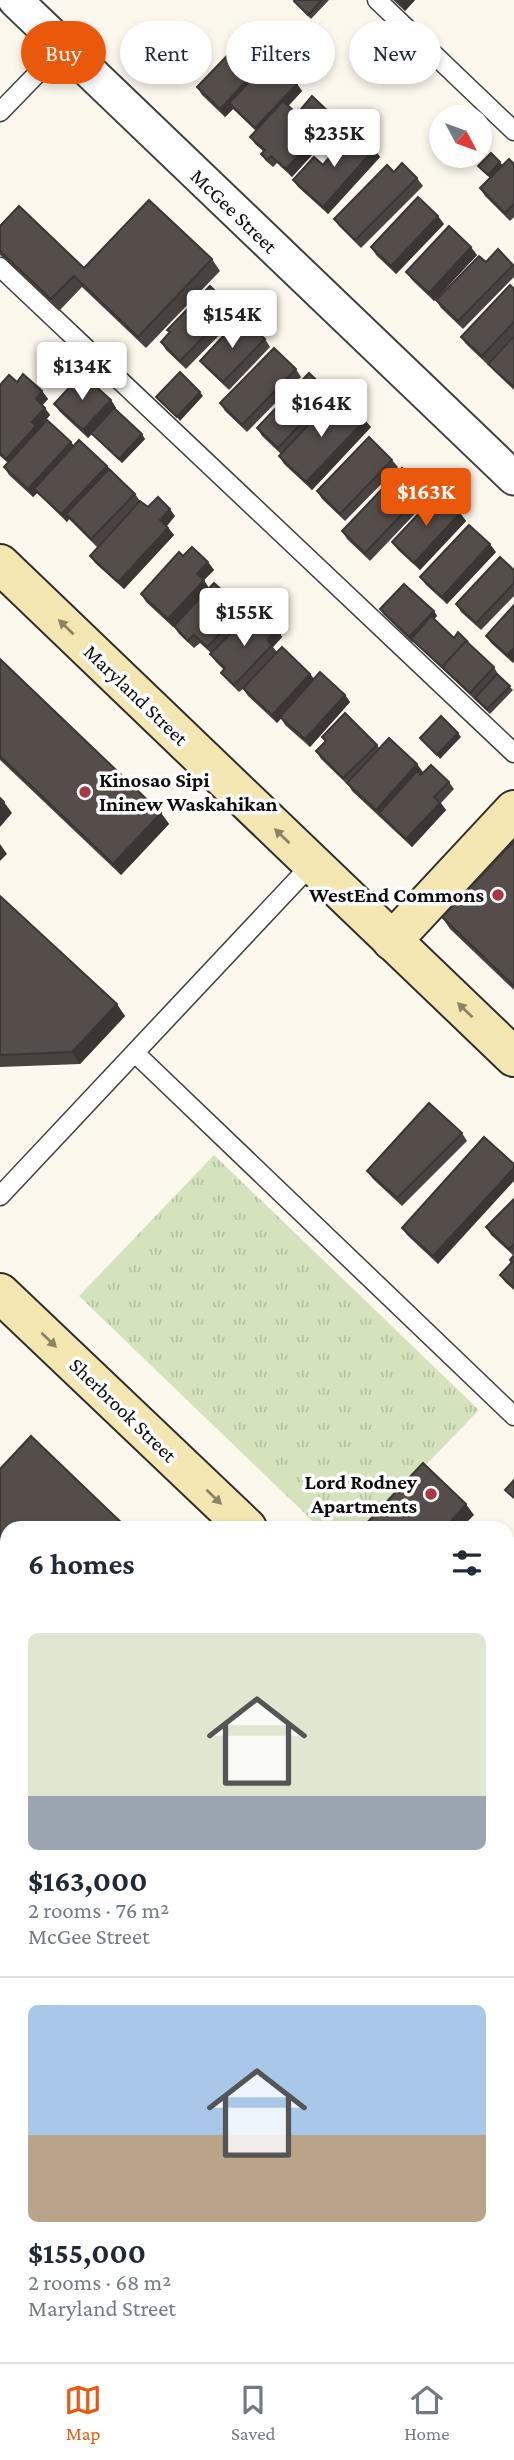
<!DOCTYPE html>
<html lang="en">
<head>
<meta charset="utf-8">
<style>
  body { margin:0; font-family:"Crimson Pro",serif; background:#f6f6f7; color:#1f2937; height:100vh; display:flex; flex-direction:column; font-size:26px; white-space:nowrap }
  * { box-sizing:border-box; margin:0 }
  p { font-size:23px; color:#747a83 }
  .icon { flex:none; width:38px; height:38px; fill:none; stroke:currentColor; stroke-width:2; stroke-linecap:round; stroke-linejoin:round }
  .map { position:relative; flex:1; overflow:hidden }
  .drawer { position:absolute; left:0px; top:1521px; width:514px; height:842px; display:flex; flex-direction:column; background:#fff; border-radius:21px 21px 0 0; box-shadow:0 4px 10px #0003 }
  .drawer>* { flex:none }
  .hud { position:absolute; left:21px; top:21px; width:472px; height:63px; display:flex; gap:14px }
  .needle { width:46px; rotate:131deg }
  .fabs { position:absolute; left:429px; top:105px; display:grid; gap:14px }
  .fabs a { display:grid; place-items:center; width:63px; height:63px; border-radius:50%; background:#fff; box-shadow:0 4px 10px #0003; font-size:35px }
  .price { position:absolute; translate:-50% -60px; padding:0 16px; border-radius:7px; background:#fff; color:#222; font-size:23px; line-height:46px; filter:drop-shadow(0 2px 4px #0008) }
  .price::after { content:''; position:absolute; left:50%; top:42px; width:21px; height:16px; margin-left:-10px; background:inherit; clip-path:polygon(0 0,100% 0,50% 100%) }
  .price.selected { background:#ea580c; color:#fff }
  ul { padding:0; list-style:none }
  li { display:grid; align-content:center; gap:14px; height:371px; padding:0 28px }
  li+li { border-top:2px solid #e0e1e3 }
  li span { display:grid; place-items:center; height:217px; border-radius:10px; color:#555 }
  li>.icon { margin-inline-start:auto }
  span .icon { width:126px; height:126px; fill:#fffc; stroke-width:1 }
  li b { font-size:30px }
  h2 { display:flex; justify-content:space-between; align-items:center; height:84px; padding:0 28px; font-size:30px }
  .tag { padding:0 24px; border-radius:32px; background:#fff; box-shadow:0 4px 10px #0003; font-size:24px; line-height:63px }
  .tag.selected { background:#ea580c; color:#fff }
  .menu { display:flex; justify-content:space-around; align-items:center; height:98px; border-top:2px solid #e0e1e3; background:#fff; font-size:19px; color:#747a83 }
  .menu a { display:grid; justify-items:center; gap:4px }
  .menu .selected { color:#ea580c }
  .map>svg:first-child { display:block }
  .grass { fill:url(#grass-tufts) }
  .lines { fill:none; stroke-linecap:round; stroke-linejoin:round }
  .lane-casing { stroke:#3f3f3f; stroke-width:21 }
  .street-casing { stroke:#3f3f3f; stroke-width:37 }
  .secondary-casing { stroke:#2e2e2e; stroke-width:42 }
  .lane { stroke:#fff; stroke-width:18 }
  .street { stroke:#fff; stroke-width:33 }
  .secondary { stroke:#f4e6b1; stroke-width:38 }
  .wall { fill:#484240 }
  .shaded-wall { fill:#3b3634 }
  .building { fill:#544d4a; stroke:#3b3634; stroke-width:2 }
  .oneway { fill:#8c8467 }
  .poi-dot { fill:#aa3748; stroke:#fff; stroke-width:2.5 }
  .labels { text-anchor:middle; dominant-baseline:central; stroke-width:7; stroke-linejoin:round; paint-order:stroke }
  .street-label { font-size:21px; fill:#0c0c0c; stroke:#fff }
  .poi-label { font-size:21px; font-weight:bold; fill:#0c0c0c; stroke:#fff; text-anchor:end }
</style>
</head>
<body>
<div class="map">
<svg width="514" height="2362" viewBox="0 0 514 2362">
  <defs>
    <pattern id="grass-tufts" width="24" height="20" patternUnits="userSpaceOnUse" patternTransform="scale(1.75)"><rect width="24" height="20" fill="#d4e3bc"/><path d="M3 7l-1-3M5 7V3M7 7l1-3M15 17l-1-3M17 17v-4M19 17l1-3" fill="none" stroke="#b5c2a0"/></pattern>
  </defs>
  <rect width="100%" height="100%" fill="#fdf8ee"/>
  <!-- grass -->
  <polygon class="grass" points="214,1155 479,1410 365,1528 320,1528 79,1296"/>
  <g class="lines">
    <defs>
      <g id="lane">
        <polyline points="377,0 514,131"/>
        <polyline points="0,112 63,47"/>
        <polyline points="0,267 514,753"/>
        <polyline points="135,1053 514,1416"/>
        <polyline points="0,1196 312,864"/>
        <polyline points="0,1662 7,1669"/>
        <polyline points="508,1813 514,1806"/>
        <polyline points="508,2147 514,2153"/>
        <polyline points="0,2260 7,2266"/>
        <polyline points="100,2356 107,2362"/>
      </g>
      <g id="street">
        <polyline points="15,0 514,478"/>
        <polyline points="0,1992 7,1999"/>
        <polyline points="0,2224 7,2217"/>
        <polyline points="377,2356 384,2362"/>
      </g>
      <g id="secondary">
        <polyline points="0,564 514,1057"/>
        <polyline points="392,941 514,810"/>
        <polyline points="0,1293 247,1528"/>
        <polyline points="508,1776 514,1782"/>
      </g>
    </defs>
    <!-- lane casing -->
    <use href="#lane" class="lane-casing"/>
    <!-- street casing -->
    <use href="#street" class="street-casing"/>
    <!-- secondary casing -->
    <use href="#secondary" class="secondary-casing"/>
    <!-- lane -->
    <use href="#lane" class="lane"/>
    <!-- street -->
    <use href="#street" class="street"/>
    <!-- secondary -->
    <use href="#secondary" class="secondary"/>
  </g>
  <!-- wall -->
  <g class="wall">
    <polygon points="295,0 329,0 311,19 297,5 294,1"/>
    <polygon points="393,0 415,0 405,11"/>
    <polygon points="276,40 281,48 271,58 274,62 297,84 302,91 288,106 297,114 340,124 292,177 277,163 273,167 266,161 261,154 263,151 255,144 250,137 256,131 233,109 225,117 202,95 197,87 253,41"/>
    <polygon points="374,149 380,157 328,214 298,187 293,180 323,165"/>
    <polygon points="514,164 514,217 510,221 485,196 480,188 490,178 478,166"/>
    <polygon points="394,172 417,178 423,186 361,248 339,226 334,219"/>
    <polygon points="444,224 396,274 376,255 371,247"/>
    <polygon points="0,226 84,268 212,259 220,271 146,348 82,287 59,311 0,255"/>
    <polygon points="498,249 514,266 514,277 463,329 441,308 436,300 486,262"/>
    <polygon points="477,255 434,301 412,280 406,272"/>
    <polygon points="514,289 514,335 487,364 466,344 461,337"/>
    <polygon points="232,308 238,316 186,369 166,350 161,342 170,333 167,330"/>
    <polygon points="514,336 514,390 494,371 488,364"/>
    <polygon points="265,339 270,347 229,390 206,368 200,361"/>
    <polygon points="296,369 301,377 247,432 225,411 220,403"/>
    <polygon points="17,382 42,391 48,399 42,405 50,415 38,429 71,442 74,446 107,466 135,494 140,501 148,507 175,516 167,526 174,535 124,589 95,563 90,556 117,526 97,547 69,519 67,522 37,493 33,497 9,475 4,467 8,463 0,456 0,385"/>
    <polygon points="330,393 336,400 335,401 344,410 371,427 312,490 284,464 279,456 281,454 262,436 257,428"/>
    <polygon points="111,400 116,408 115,409 145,439 122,463 92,434 88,438 60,412 54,404"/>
    <polygon points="392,460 398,467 345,521 322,499 317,491"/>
    <polygon points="425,490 430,498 370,561 347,539 342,531"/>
    <polygon points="460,513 466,521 420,570 398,550 392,542"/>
    <polygon points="496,552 447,604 426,585 420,577"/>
    <polygon points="183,556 208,562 214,570 204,580 173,627 146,602 141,594"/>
    <polygon points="514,570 514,596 481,630 461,612 456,604"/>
    <polygon points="236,603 241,611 232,621 236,627 254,626 277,629 282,637 273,647 277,652 310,674 314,679 345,695 350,702 310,747 285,725 281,718 277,723 248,696 243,689 239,692 227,680 221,673 224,670 216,662 210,654 211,653 200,643 194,648 179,634 174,626"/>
    <polygon points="514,605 513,663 491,643 486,636"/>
    <polygon points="380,609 434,611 437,616 434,619 454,638 470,645 494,667 499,676 513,690 490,714 413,641 412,642 383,614"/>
    <polygon points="0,659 161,813 169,824 121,875 0,760"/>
    <polygon points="322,737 377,745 379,748 423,772 421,774 449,782 454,789 441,803 446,810 412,847 352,791 349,786 321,759 316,751 325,742"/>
    <polygon points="514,841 514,990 450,929 442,917"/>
    <polygon points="0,896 125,1016 80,1064 0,1067"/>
    <polygon points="462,1133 467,1141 402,1206 373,1179 367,1171"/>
    <polygon points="484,1137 438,1264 407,1235 402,1228"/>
    <polygon points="514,1199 514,1290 505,1282 500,1275 512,1262 510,1260 514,1256 491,1235 486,1227"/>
    <polygon points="0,1469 7,1528 7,1648 0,1641"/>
    <polygon points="0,1684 7,1694 1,1701 7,1706 7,1886 0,1879"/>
    <polygon points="508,1909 514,1916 514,2030 508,2024 508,1990 510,1987 508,1985"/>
  </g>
  <!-- shaded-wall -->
  <g class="shaded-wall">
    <polygon points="398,0 415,0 405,11 398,1"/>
    <polygon points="270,56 275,64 229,103 233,109 225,117 220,109"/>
    <polygon points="297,84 302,91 261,136 255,128"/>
    <polygon points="334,117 340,124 292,177 286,169"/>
    <polygon points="374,149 380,157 328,214 323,207"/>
    <polygon points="500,162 503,166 491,179 488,175"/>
    <polygon points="438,216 444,224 396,274 391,266"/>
    <polygon points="471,247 477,255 434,301 429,293"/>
    <polygon points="42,391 48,399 41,407 36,399"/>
    <polygon points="200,392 203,396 180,421 177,417"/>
    <polygon points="111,400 116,408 88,438 83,430"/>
    <polygon points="45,408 50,415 38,429 12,467 6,459 32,422"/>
    <polygon points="365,420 371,427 312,490 306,482"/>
    <polygon points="142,434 145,439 122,463 119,459"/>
    <polygon points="71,442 76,450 34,489 37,493 33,497 28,489"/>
    <polygon points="107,466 112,473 66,514 69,519 67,522 61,514"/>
    <polygon points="170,509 175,516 165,527 160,520"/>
    <polygon points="460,513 466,521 420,570 414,563"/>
    <polygon points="168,528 174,535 124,589 118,582"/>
    <polygon points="490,544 496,552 447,604 442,597"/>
    <polygon points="208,562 214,570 202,582 197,574"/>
    <polygon points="204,580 209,588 173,627 168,619"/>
    <polygon points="236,603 241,611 230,622 225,615"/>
    <polygon points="434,611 437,616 412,642 409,637"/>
    <polygon points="277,629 282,637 273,647 267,640"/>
    <polygon points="514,648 514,661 513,663 507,655"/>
    <polygon points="310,674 316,681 277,723 272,715"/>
    <polygon points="345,695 350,702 310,747 305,739"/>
    <polygon points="458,733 461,737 440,759 437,755"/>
    <polygon points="417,764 423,772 382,816 379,813 381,817 376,810"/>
    <polygon points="4,802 12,813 0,827 0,806"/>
    <polygon points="440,803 446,810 412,847 406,839"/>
    <polygon points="161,813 169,824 121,875 113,864"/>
    <polygon points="0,844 7,854 0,861"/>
    <polygon points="117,1004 125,1016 80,1064 72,1052"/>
    <polygon points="514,1168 514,1181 438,1264 433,1256"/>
    <polygon points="466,1504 474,1515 461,1528 445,1528"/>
    <polygon points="513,1583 514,1585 514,1595 508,1602 508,1589"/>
    <polygon points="511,1912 514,1916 514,1931 508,1938 508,1916"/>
    <polygon points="514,1977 514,1991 508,1983"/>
    <polygon points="514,2191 514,2199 508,2206 508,2198"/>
    <polygon points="514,2306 514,2319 509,2325 513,2331 508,2336 508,2313"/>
    <polygon points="122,2356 132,2356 126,2362"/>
    <polygon points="240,2356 252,2356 247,2362 235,2362"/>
    <polygon points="477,2356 490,2356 483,2362 476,2362 474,2359"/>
  </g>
  <!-- building -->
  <g class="building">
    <polygon points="295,0 322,0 308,15 294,1"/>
    <polygon points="264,29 276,40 265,52 270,56 220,109 197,87 247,35 253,41"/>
    <polygon points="274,62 297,84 255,128 229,103 253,78 256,80"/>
    <polygon points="312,96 334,117 286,169 271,156 267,160 261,154 265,150 250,137 283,101 297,114"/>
    <polygon points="352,129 374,149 323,207 293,180 314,157 323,165"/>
    <polygon points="491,153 500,162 488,175 478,166"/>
    <polygon points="509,159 514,164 514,204 505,213 480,188"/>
    <polygon points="402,163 417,178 355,240 334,219 387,165 394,172"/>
    <polygon points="418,197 438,216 391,266 371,247"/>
    <polygon points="149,200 212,259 138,337 74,276 51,299 0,251 0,226 19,206 84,268"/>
    <polygon points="449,226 471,247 429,293 406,272"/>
    <polygon points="498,249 513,265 458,321 436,300 479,256 486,262"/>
    <polygon points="510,285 514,289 514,322 482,356 461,337"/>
    <polygon points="210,286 232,308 180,361 161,342 170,332 167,330"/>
    <polygon points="241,317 265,339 223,382 200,361"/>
    <polygon points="514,336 514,387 488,364"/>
    <polygon points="274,348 296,369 242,425 220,403"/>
    <polygon points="180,372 200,392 177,417 156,397"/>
    <polygon points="309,373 330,393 278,448 257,428"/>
    <polygon points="23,374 42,391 36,399 45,408 32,422 36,426 6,459 0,453 0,385 9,375 17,382"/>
    <polygon points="82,374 111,400 83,430 54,404"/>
    <polygon points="333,399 344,410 349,405 365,420 306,482 279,456"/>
    <polygon points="114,408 142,434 119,459 91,433"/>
    <polygon points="47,420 71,442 28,489 4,467"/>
    <polygon points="369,437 392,460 340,514 317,491"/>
    <polygon points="79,440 107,466 61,514 34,489"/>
    <polygon points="402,468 425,490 365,553 342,531"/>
    <polygon points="109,469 135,494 91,539 66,514"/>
    <polygon points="438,493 460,513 414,563 392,542"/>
    <polygon points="158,497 170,509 160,520 168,528 118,582 90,556 140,501 148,507"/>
    <polygon points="469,525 490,544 442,597 420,577"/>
    <polygon points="192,547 208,562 197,574 204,580 168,619 141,594 179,552 183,556"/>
    <polygon points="500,557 514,570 514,583 476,623 456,604"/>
    <polygon points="214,583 236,603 225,615 232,621 207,647 194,635 188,641 174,626"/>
    <polygon points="404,584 434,611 409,637 380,609"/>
    <polygon points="514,605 514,648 507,655 486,636"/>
    <polygon points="263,616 277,629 267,640 272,645 234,685 221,673 225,668 210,654 246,618 254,626"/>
    <polygon points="431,616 454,638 458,632 468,642 466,641 442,667 443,668 411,639"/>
    <polygon points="466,641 494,667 470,693 442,667"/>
    <polygon points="282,647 310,674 272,715 243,688"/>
    <polygon points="0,659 161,813 113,864 0,756"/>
    <polygon points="320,672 345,695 305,739 280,717"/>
    <polygon points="497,674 510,686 487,709 475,698"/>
    <polygon points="345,713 377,745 343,778 316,751 326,741 322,737"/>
    <polygon points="441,716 458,733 437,755 420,738"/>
    <polygon points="389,738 417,764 376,810 347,783"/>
    <polygon points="431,765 449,782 434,797 440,803 406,839 379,813 417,771 421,775"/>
    <polygon points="0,798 4,802 0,806"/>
    <polygon points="514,841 514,986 442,917"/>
    <polygon points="0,896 117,1004 72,1052 0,1055"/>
    <polygon points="429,1103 462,1133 397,1198 367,1171"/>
    <polygon points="484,1137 514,1164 514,1168 433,1256 402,1228"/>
    <polygon points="514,1199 514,1244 509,1249 486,1227"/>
    <polygon points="514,1255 514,1288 500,1275 512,1262 510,1260"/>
    <polygon points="31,1436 127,1528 7,1528 7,1644 0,1637 0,1469"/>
    <polygon points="423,1463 466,1504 445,1528 362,1528"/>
    <polygon points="514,1480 514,1498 505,1490"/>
    <polygon points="508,1578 513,1583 508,1589"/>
    <polygon points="514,1624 514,1669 508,1663 508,1631"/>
    <polygon points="0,1700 7,1706 7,1882 0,1876"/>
    <polygon points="514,1925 514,1977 508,1983 508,1932"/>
    <polygon points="514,1983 514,2028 508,2021 508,1990"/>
    <polygon points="508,2184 514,2190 514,2191 508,2198"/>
    <polygon points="508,2294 514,2300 514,2306 508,2313"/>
    <polygon points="511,2327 514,2330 514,2362 478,2362 484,2356 508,2356 508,2330"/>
    <polygon points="203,2356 240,2356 235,2362 200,2362 199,2361"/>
    <polygon points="258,2356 286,2356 293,2362 252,2362"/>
  </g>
  <!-- one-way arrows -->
  <defs><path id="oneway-solid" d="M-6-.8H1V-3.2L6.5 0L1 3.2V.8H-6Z" transform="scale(1.75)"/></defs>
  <g class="oneway">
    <use href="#oneway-solid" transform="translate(66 627) rotate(-136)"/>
    <use href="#oneway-solid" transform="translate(282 836) rotate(-136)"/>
    <use href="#oneway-solid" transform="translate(465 1010) rotate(-136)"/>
    <use href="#oneway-solid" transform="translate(49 1340) rotate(44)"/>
    <use href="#oneway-solid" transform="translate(214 1497) rotate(44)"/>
  </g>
  <!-- markers -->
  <g class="poi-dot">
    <circle cx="85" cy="792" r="7"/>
    <circle cx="498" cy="895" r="7"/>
    <circle cx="431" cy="1494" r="7"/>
  </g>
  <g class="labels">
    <!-- street labels -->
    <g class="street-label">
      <text transform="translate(234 211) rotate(44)">McGee Street</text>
      <text transform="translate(136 695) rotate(44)">Maryland Street</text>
      <text transform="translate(123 1410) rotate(44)">Sherbrook Street</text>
    </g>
    <!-- poi labels -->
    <g class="poi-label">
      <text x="99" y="780" text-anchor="start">Kinosao Sipi<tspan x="99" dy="24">Ininew Waskahikan</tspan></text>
      <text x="484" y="895">WestEnd Commons</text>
      <text x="417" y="1482">Lord Rodney<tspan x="417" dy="24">Apartments</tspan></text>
    </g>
  </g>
</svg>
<div class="fabs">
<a><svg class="needle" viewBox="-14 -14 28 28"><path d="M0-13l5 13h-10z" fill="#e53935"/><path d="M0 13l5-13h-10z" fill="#747a83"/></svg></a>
</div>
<b class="price" style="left:334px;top:169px">$235K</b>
<b class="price" style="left:232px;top:350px">$154K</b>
<b class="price" style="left:82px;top:402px">$134K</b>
<b class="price" style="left:321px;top:439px">$164K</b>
<b class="price selected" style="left:426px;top:528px">$163K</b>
<b class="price" style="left:244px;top:648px">$155K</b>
<div class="hud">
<a class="tag selected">Buy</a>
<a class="tag">Rent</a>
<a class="tag">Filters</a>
<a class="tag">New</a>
</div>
<section class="drawer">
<h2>6 homes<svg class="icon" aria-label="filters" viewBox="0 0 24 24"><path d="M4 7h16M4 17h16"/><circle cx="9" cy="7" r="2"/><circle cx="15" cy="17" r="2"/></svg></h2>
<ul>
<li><span style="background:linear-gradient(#dfe7d0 75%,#9aa5b1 0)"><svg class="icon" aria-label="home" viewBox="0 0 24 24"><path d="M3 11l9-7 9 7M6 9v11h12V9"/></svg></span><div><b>$163,000</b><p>2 rooms · 76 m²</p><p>McGee Street</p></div></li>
<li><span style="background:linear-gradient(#a9c7e8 60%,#b9a48a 0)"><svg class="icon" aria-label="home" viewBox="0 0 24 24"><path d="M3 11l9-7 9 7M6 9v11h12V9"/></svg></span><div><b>$155,000</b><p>2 rooms · 68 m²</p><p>Maryland Street</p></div></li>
</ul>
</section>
</div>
<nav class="menu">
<a class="selected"><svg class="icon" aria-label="map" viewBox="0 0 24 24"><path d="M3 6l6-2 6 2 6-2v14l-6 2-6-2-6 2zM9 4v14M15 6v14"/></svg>Map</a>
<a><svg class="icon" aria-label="saved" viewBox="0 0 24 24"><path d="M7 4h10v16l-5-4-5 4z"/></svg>Saved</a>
<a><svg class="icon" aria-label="home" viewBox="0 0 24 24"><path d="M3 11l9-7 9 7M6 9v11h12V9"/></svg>Home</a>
</nav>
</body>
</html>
